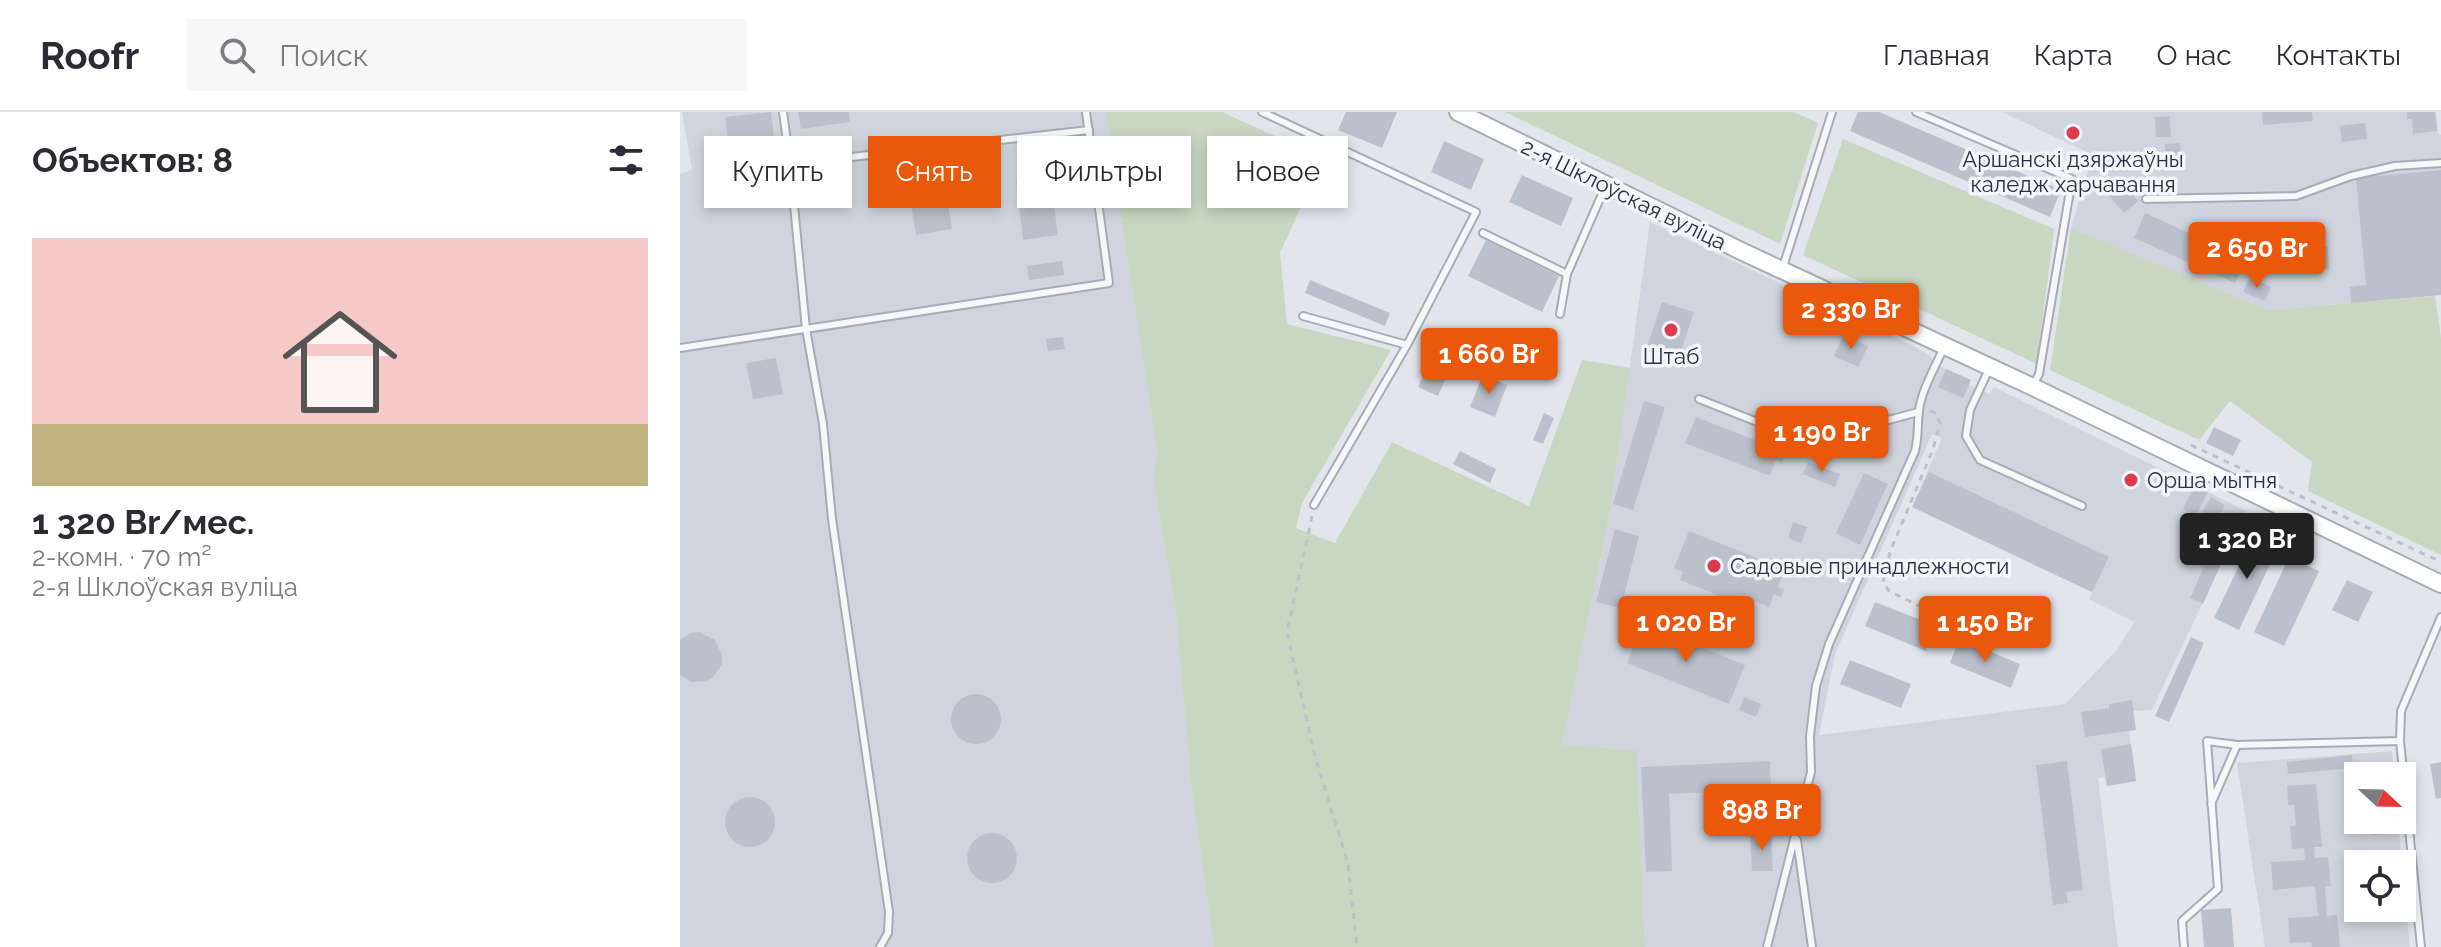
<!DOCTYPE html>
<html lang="ru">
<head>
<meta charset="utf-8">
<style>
  body { margin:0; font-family:Raleway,sans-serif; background:#f7f7f7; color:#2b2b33; height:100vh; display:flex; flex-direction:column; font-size:30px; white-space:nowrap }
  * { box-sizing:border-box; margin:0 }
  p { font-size:26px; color:#7c7c81 }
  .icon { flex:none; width:44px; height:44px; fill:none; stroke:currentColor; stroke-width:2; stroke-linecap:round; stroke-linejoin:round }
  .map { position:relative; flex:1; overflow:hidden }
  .drawer { display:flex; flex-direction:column; background:#fff; width:680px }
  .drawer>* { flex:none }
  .banner { position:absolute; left:24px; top:24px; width:760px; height:72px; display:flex; gap:16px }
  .needle { width:52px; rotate:112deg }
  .controls { position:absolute; left:1664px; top:650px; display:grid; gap:16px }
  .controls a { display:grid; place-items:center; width:72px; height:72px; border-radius:0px; background:#fff; box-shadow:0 4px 12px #0003; font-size:40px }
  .price { position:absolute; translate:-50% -68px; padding:0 18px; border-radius:8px; background:#ea580c; color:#fff; font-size:26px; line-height:52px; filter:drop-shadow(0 2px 4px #0008) }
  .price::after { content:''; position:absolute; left:50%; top:48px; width:24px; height:18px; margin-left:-12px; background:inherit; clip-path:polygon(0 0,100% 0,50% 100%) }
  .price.active { background:#222; color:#fff }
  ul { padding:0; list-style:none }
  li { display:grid; align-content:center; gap:16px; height:424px; padding:0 32px }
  li span { display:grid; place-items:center; height:248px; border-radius:0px; color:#555 }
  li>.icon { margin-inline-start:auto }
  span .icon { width:144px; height:144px; fill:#fffc; stroke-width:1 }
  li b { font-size:34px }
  h2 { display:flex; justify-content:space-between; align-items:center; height:96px; padding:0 32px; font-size:34px }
  .tag { padding:0 28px; border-radius:0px; background:#fff; box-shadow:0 4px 12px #0003; font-size:28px; line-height:72px }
  .tag.active { background:#ea580c; color:#fff }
  header { display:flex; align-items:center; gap:48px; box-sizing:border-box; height:112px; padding:0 40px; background:#fff; border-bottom:2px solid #e1e1e2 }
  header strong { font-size:38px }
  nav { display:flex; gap:44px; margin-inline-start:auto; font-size:28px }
  .search { width:560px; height:72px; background:#f7f7f7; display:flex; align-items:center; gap:20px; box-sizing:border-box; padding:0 28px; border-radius:0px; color:#7c7c81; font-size:30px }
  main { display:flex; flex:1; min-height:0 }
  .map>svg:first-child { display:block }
  .built { fill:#d0d4de; fill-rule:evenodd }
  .green { fill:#c7d7c2 }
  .building { fill:#bbc1cc }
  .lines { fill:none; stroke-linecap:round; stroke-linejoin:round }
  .lane-casing { stroke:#a6acb7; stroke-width:10 }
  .secondary-casing { stroke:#a6acb7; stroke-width:20 }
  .path { stroke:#bcc0c7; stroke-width:3; stroke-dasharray:6 6; stroke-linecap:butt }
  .lane { stroke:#f5f7f9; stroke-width:6 }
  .secondary { stroke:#fff; stroke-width:16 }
  .poi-dot { fill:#de3a4d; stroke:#f2f5f9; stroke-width:3 }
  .labels { text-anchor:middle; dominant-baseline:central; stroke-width:7; stroke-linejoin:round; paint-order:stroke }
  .poi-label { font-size:22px; fill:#283246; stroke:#f2f5f9 }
  .street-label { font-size:22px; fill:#283246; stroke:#f2f5f9 }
</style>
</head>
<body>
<header>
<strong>Roofr</strong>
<div class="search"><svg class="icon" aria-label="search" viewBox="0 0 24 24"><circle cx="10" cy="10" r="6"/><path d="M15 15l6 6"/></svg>Поиск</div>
<nav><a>Главная</a><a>Карта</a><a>О нас</a><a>Контакты</a></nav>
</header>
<main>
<section class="drawer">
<h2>Объектов: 8<svg class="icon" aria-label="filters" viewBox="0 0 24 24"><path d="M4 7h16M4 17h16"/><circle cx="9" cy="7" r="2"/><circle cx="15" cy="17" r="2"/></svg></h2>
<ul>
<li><span style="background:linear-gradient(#f6c9c9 75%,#c2b280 0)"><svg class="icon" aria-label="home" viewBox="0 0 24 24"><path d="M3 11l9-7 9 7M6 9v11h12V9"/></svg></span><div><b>1 320 Br/мес.</b><p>2-комн. · 70 m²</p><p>2-я Шклоўская вуліца</p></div></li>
</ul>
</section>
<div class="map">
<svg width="1761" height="835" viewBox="0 0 1761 835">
  <rect width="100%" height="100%" fill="#e2e5ec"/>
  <!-- built -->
  <g class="built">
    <polygon points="2,0 425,0 477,341 473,367 495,493 512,681 534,835 0,835 0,62 12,58"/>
    <polygon points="1322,0 1756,0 1758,22 1761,23 1761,183 1588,198 1391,116 1413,43"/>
    <path d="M970 110 1236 235 1251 245 1257 253 1291 268 1289 273 1310 282 1314 275 1566 399 1472 598 1453 599 1449 619 1456 669 1427 674 1425 665 1418 666 1438 835H965L957 638 882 633 929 405ZM1252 322 1262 326 1232 395 1412 480 1409 487 1454 510 1437 538 1385 592 1139 623 1155 542Z"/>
    <path d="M1712 639 1714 664H1678V708H1718L1730 835H1585L1557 651ZM1678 752H1722V796H1678Z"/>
  </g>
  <!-- green -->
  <g class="green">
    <polygon points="425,0 542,0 643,46 600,141 607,212 711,238 622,391 616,416 655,431 712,330 849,394 902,248 950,256 929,405 882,633 957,638 965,835 534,835 512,681 495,493 473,367 477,341"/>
    <polygon points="825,0 1114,0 1138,11 1100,132"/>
    <polygon points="1163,27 1374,117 1357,252 1123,143"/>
    <polygon points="1391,116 1588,198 1755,184 1761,226 1761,443 1628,379 1632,350 1550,289 1519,328 1370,258"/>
  </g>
  <!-- building -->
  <g class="building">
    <polygon points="91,0 94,24 48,30 45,5"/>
    <polygon points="118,0 169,0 170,10 121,17"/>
    <polygon points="666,0 717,0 702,36 658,18"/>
    <polygon points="1178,0 1199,0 1381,78 1370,105 1170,19"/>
    <polygon points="1582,0 1632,0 1633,9 1583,13"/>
    <polygon points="1727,0 1755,0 1757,19 1733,22 1732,7 1727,7"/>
    <polygon points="1490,4 1491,25 1476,25 1475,5"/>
    <polygon points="1685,11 1687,27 1662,30 1660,14"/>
    <polygon points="764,29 804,47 791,78 751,60"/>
    <polygon points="1500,31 1501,46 1486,47 1485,32"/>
    <polygon points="1761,58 1761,183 1671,191 1670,175 1686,173 1676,66"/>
    <polygon points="842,63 893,86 881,114 829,90"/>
    <polygon points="370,65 378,123 343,128 336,69"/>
    <polygon points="1439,66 1458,89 1444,101 1425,79"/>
    <polygon points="1463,66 1470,77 1460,84 1452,73"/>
    <polygon points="264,67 272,117 236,123 228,73"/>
    <polygon points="1465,101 1566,147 1555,171 1454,126"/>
    <polygon points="806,128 879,164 862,200 788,164"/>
    <polygon points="1648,135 1649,157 1621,158 1620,136"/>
    <polygon points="382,149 384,163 349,168 347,154"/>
    <polygon points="1569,166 1591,175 1585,189 1563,180"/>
    <polygon points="630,168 710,201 705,214 625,181"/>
    <polygon points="982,190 1014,200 999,245 967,235"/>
    <polygon points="1164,223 1188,234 1178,255 1154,244"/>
    <polygon points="383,225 385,237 368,239 366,227"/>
    <polygon points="752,241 773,249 758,284 738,275"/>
    <polygon points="96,246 103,282 73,287 66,251"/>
    <polygon points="1266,257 1291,268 1283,286 1258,275"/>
    <polygon points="803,263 827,273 815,305 790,295"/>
    <polygon points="964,289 985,295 953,398 933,392"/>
    <polygon points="864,301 874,306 863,332 853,328"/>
    <polygon points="1016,305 1106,340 1102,351 1096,348 1090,364 1005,331"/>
    <polygon points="1534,315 1561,328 1553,344 1526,331"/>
    <polygon points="780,339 816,357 810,371 773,352"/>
    <polygon points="1128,350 1160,362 1155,375 1123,362"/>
    <polygon points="1249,360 1429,445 1412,480 1232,395"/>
    <polygon points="1184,361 1208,372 1180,433 1156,421"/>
    <polygon points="1514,374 1528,380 1516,404 1503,397"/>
    <polygon points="1531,385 1545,393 1532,415 1518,407"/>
    <polygon points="1546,406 1559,412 1523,492 1510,486"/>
    <polygon points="1113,410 1127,415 1121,431 1108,426"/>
    <polygon points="935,417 959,424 941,496 916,490"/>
    <polygon points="1009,419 1105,457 1098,475 1104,477 1101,485 1094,482 1089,495 1075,489 1072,497 1000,468 1003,460 994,456"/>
    <polygon points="1575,420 1600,431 1559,518 1534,506"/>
    <polygon points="1609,445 1639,459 1604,534 1574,520"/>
    <polygon points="1667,468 1693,480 1678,510 1652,498"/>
    <polygon points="1195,490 1256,514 1246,539 1185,514"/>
    <polygon points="963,512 1065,553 1049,592 947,551"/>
    <polygon points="19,520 35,528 42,543 42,552 33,565 26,569 11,570 0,563 0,528 11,521"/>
    <polygon points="1511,525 1524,531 1489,610 1475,604"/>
    <polygon points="1279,527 1340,552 1331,576 1270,551"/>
    <polygon points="1170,548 1231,572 1221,596 1160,572"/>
    <circle cx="296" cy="607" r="25"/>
    <polygon points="1064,585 1081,592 1076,605 1059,598"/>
    <polygon points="1452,588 1456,618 1405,625 1401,600 1429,596 1429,592"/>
    <polygon points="1451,632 1456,669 1427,674 1421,637"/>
    <polygon points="1672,643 1673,656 1608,662 1607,650"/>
    <polygon points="1090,649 1091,677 989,682 992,759 966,760 961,655"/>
    <polygon points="1387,649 1403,778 1386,780 1388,791 1373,793 1356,653"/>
    <polygon points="1761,650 1761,686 1756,687 1750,652"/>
    <polygon points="1636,672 1642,735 1634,735 1635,746 1648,745 1651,774 1645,774 1647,804 1657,803 1660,835 1632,835 1631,830 1610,831 1608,806 1638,804 1635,774 1593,778 1591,750 1625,748 1624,736 1612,737 1610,714 1616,714 1614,693 1608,693 1607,674"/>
    <circle cx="70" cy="710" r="25"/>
    <polygon points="1690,708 1702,708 1704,722 1692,723"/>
    <polygon points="1091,721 1093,759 1072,759 1070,722"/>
    <circle cx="312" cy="746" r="25"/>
    <polygon points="1551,796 1554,835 1524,835 1521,798"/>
  </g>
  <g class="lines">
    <defs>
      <g id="lane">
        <polyline points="103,0 110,52 409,18"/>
        <polyline points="582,0 796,100 727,233 634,393"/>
        <polyline points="1236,0 1392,67 1359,262 1353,274"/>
        <polyline points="110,52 126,217 143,312 152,407 209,800 208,821 200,835"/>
        <polyline points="1466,87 1616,84 1671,64 1715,54 1761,51"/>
        <polyline points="803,121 887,162"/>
        <polyline points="1103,155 1152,0"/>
        <polyline points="880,202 887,162 926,73"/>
        <polyline points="623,204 727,233"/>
        <polyline points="0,236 429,171 406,0"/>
        <polyline points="1310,255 1290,298 1286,324 1300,348 1402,394"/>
        <polyline points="1019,287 1128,330 1238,300"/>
        <polyline points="1557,633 1720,629"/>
        <polyline points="1117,728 1132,835"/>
        <path d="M1087 835 1131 660 1130 624 1136 574 1149 532 1235 339C1239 323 1237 314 1239 299 1241 279 1255 256 1263 237"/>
        <polyline points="1504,835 1502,809 1538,777 1527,629 1557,633 1531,692"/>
        <polyline points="1741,835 1720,629 1721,599 1761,505"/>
      </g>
      <polyline id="secondary" points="778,0 1061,139 1353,275 1761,472"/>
    </defs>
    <!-- lane casing -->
    <use href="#lane" class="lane-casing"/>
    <!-- secondary casing -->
    <use href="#secondary" class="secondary-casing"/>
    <!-- path -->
    <g class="path">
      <polyline points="1250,299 1256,301 1260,311 1253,337 1210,440 1203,470 1209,479 1274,511"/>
      <polyline points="1511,333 1761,450"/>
      <polyline points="632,404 607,520 634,641 668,752 677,835"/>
    </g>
    <!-- lane -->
    <use href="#lane" class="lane"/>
    <!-- secondary -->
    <use href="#secondary" class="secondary"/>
  </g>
  <!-- markers -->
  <g class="poi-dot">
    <circle cx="1393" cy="21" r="8"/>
    <circle cx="991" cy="218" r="8"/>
    <circle cx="1451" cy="368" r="8"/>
    <circle cx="1034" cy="454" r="8"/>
  </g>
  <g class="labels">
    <!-- poi labels -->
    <g class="poi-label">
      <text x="1393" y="47">Аршанскі дзяржаўны<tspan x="1393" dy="25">каледж харчавання</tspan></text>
      <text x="991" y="244">Штаб</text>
      <text x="1467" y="368" text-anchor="start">Орша мытня</text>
      <text x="1050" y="454" text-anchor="start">Садовые принадлежности</text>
    </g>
    <!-- street labels -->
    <g class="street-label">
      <text transform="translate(944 82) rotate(26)">2-я Шклоўская вуліца</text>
    </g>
  </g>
</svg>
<div class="controls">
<a><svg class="needle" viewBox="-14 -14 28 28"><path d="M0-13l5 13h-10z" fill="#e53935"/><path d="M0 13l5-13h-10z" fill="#7c7c81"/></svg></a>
<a><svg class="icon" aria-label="locate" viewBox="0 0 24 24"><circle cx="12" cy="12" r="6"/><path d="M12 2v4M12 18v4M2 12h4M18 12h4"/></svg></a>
</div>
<b class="price" style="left:1577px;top:178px">2 650 Br</b>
<b class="price" style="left:1171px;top:239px">2 330 Br</b>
<b class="price" style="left:809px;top:284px">1 660 Br</b>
<b class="price" style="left:1142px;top:362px">1 190 Br</b>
<b class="price active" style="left:1567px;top:469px">1 320 Br</b>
<b class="price" style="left:1006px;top:552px">1 020 Br</b>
<b class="price" style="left:1305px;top:552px">1 150 Br</b>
<b class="price" style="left:1082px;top:740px">898 Br</b>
<div class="banner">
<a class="tag">Купить</a>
<a class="tag active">Снять</a>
<a class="tag">Фильтры</a>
<a class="tag">Новое</a>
</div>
</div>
</main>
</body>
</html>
